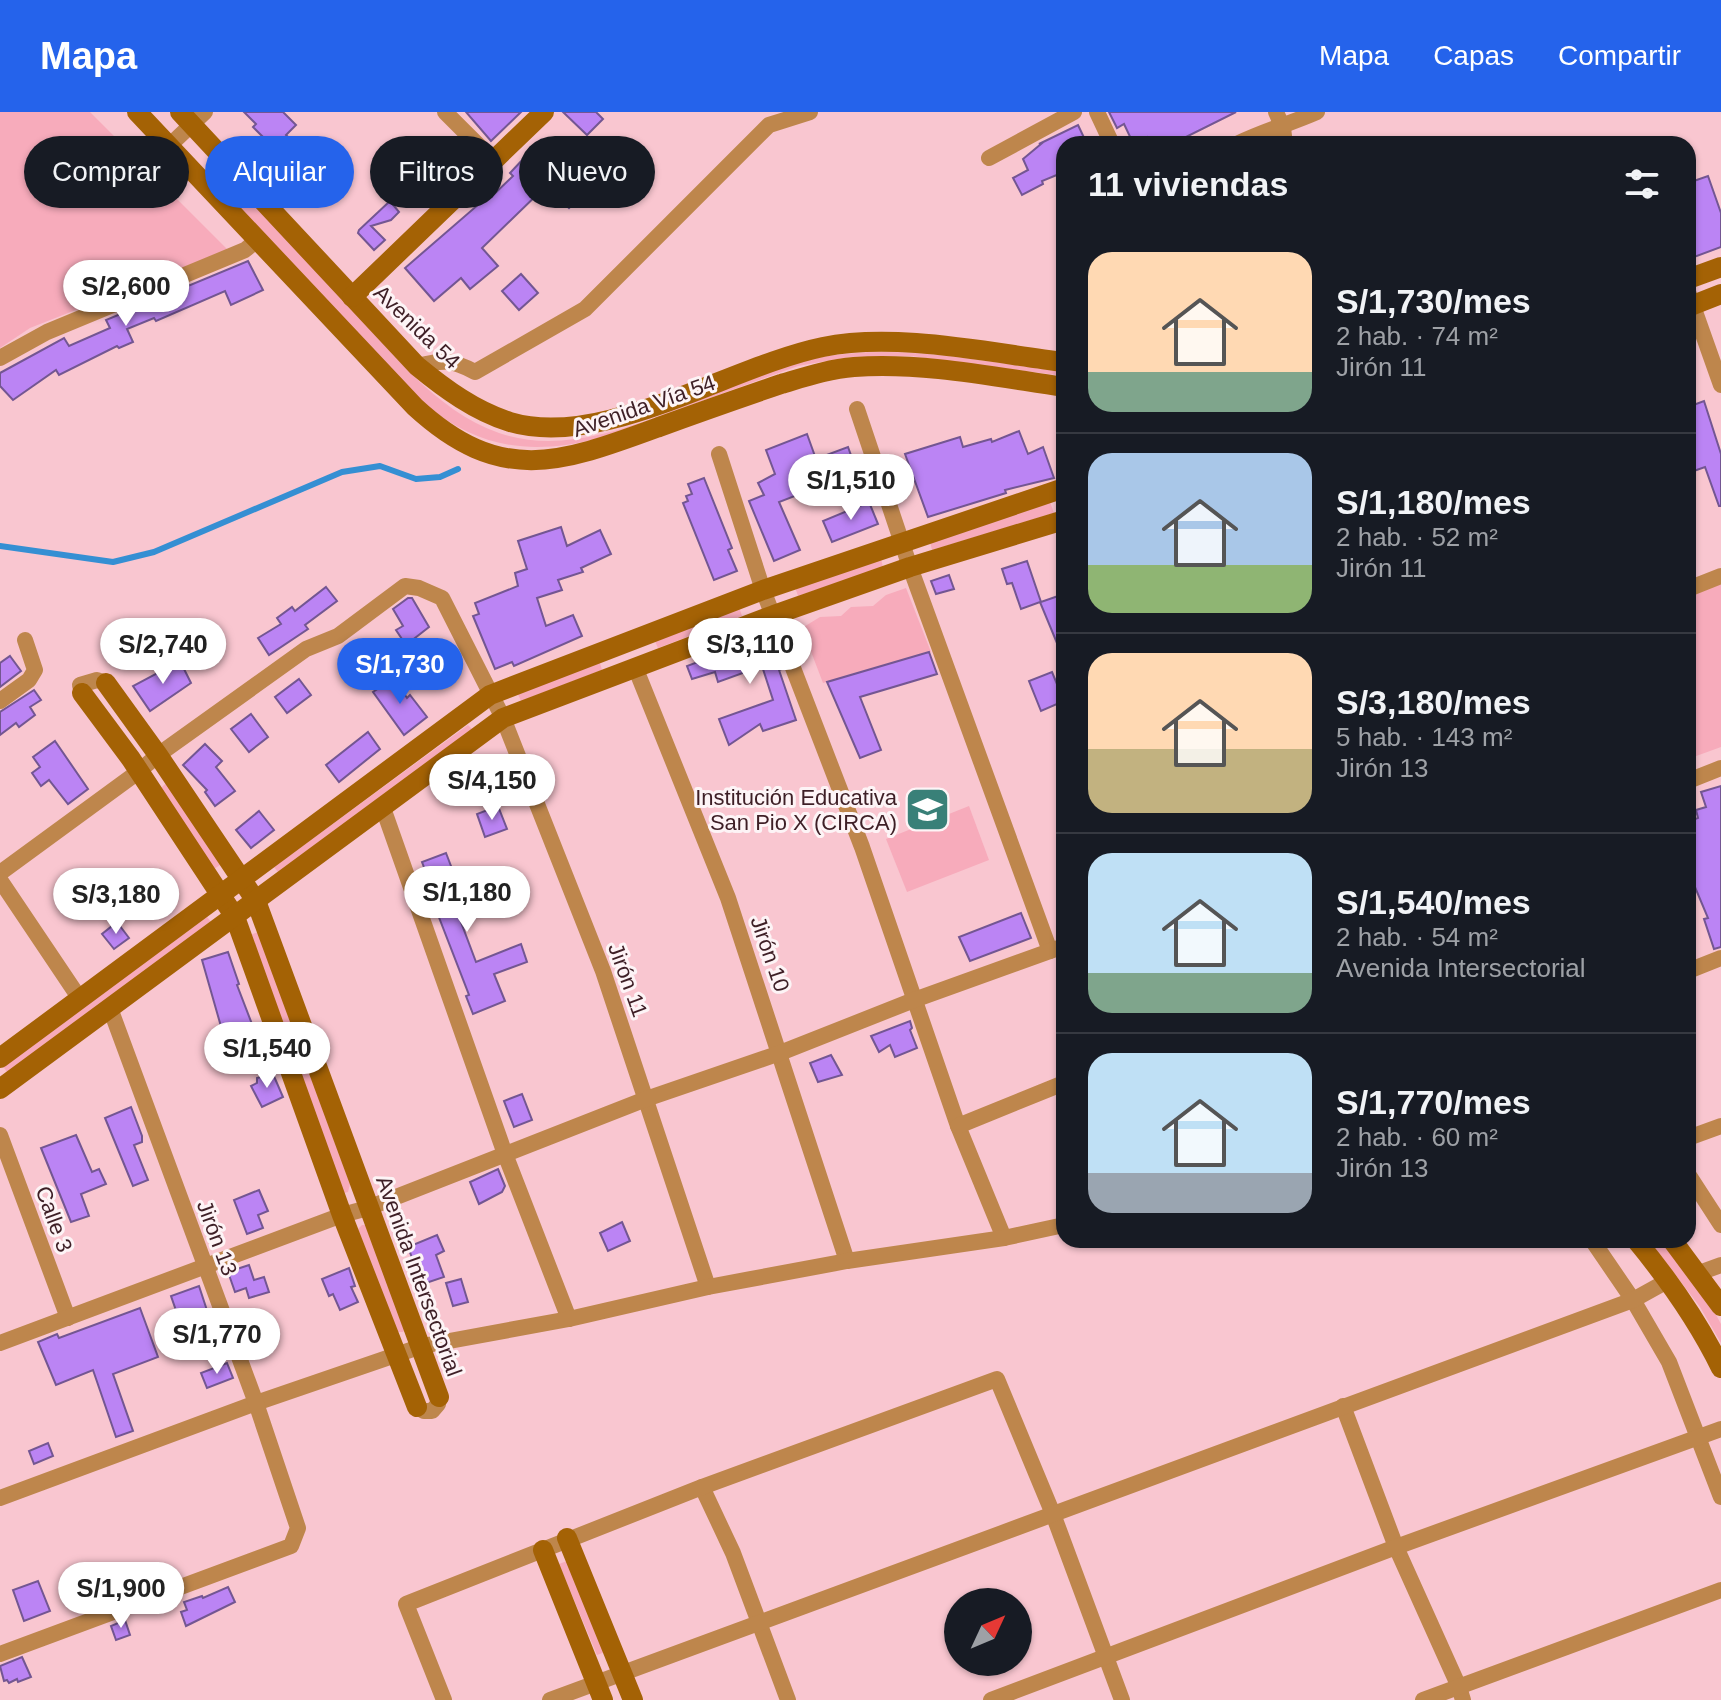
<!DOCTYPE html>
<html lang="es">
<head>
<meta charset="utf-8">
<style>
  body { margin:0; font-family:Helvetica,sans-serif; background:#242831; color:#f1f3f6; height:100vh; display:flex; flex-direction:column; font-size:30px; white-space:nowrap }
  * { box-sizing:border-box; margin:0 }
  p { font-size:26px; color:#9ea1a6 }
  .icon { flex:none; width:44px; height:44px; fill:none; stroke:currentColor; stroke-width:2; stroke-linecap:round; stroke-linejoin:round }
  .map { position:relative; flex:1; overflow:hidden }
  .sheet { position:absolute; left:1056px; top:24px; width:640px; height:1112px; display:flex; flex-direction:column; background:#171b24; border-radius:24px; box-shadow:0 2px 6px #0004 }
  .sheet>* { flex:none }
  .hud { position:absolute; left:24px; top:24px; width:760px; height:72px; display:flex; gap:16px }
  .needle { width:52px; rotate:46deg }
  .controls { position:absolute; left:944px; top:1476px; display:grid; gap:16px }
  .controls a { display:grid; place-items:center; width:88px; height:88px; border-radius:50%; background:#171b24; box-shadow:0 2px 6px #0004; font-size:40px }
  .price { position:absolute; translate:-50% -68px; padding:0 18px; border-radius:28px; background:#fff; color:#222; font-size:26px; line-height:52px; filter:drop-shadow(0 2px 4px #0008) }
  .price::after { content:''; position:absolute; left:50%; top:48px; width:24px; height:18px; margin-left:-12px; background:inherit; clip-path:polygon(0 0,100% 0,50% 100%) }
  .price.selected { background:#2563eb; color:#fff }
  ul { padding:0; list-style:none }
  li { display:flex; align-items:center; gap:24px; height:200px; padding:0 32px }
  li+li { border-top:2px solid #363941 }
  li span { display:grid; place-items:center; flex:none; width:224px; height:160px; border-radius:24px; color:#555 }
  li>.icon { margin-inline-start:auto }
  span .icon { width:96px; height:96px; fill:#fffc; stroke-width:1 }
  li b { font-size:34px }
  h2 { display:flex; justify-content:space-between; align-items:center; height:96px; padding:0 32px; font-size:34px }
  .pill { padding:0 28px; border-radius:36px; background:#171b24; box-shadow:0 2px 6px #0004; font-size:28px; line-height:72px }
  .pill.selected { background:#2563eb; color:#fff }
  header { display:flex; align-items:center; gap:48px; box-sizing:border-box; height:112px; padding:0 40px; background:#2563eb; color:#fff }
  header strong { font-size:38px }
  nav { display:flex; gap:44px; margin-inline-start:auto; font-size:28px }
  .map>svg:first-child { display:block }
  .green { fill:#f7abbb }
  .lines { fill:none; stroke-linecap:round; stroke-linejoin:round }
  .stream { stroke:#358fd3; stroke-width:6 }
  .building { fill:#bb84f4; stroke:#735692; stroke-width:2 }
  .street { stroke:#be864c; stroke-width:16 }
  .secondary { stroke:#a46205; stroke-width:20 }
  .labels { text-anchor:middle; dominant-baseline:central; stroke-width:6; stroke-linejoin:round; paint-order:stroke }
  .street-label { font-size:22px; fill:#3e1f26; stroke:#fdf4f6 }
  .poi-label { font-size:22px; fill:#3e1f26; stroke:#fdf4f6; text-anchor:end }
</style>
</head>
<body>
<header>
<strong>Mapa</strong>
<nav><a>Mapa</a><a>Capas</a><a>Compartir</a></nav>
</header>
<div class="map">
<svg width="1721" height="1588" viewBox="0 0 1721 1588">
  <rect width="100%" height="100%" fill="#f9c6d0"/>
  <!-- green -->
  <g class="green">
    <polygon points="0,0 90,0 228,138 30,216 0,236"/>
    <path d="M220 56C261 100 302 144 344 188 389 237 434 298 499 321 601 356 719 265 817 246 899 230 983 250 1064 260V264L911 244 849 245 798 254 600 326C534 343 481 338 426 293L210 64Z"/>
    <polygon points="1050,390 1054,401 932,438 930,430"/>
    <polygon points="881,447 883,455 798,484 795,475"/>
    <polygon points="1721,472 1721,635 1688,647 1688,484"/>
    <polygon points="906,476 931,540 823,571 802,516 820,505 841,504 851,495 873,494 886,483"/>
    <polygon points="739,495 742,504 658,536 654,527"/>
    <polygon points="599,548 602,558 521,589 517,580"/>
    <polygon points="468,613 472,617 278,760 274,755"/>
    <polygon points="166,671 223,751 214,757 159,678"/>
    <polygon points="969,694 989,748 907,780 886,727"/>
    <polygon points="207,805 211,810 7,960 2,953"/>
    <polygon points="258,820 350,1072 348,1080 344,1081 250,823"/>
    <polygon points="362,1113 366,1113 405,1218 403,1220 397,1220 358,1117"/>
    <polygon points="1649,1128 1661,1128 1709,1190 1721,1212 1721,1231 1700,1195"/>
    <polygon points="567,1449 605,1540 597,1543 559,1452"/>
  </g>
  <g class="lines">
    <!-- stream -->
    <polyline class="stream" points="0,434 113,450 154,440 342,360 380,354 416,367 440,365 458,357"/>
  </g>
  <!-- building -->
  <g class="building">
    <polygon points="244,0 283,0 296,13 286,23 302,39 289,51 253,15 256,12"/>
    <polygon points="466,0 521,0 491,29"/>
    <polygon points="563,0 596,0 603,7 587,23"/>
    <polygon points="1109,0 1236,0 1172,32 1151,32 1147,25 1133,31 1124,12 1117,16"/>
    <polygon points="1078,13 1087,32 1064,32 1064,60 1042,69 1043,72 1022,83 1013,66 1028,58 1023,47 1041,32 1039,32"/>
    <polygon points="541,28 565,51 561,55 586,79 569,96 546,74 482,136 498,154 470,177 461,166 434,189 405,156 487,85 489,87 513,64 510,61"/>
    <polygon points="1708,64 1721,101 1721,135 1694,145 1688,129 1688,71"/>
    <polygon points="390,89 399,100 391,108 371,114 385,128 374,138 358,121 359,118"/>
    <polygon points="248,149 263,178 231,193 225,179 156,209 154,206 127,217 133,230 119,236 117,234 59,263 56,258 13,288 0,274 0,261 64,226 69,234 110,216 106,208"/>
    <polygon points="521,162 538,181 519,198 502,179"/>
    <polygon points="1704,289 1721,342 1721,394 1719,394 1705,355 1688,361 1688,295"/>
    <polygon points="1019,319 1028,342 1043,335 1054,366 1005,378 1006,381 928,405 905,342 960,325 963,335 991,327 992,330"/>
    <polygon points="807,322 816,347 848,335 857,360 779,390 800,438 774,449 749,389 764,383 758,371 775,362 766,338"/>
    <polygon points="704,366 732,436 728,438 737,459 714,468 683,391 688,389 686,384 692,382 688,372"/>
    <polygon points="869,390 878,412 832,430 823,409"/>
    <polygon points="561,415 567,434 600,418 611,442 581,456 583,460 558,468 562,478 537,486 546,514 573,503 582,524 514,554 512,550 495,557 473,504 479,502 475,491 518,474 515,461 527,457 518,429"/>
    <polygon points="1027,449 1041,490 1064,482 1064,548 1040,490 1021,497 1012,471 1007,472 1002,457"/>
    <polygon points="949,463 954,477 936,482 931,469"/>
    <polygon points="326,475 337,489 305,513 308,517 269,543 258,526 281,512 277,506 292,495 295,499"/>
    <polygon points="408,486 412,486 429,515 406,533 396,518 403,514 393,497"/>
    <polygon points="768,521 782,557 779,558 796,608 763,619 760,612 729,633 719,607 773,588 762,554 718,570 715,560 692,567 687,554 746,532 745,529"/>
    <polygon points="929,540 937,562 860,585 881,638 860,646 827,570"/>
    <polygon points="10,544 21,559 0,575 0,551"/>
    <polygon points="180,549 191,571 150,599 133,574"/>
    <polygon points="1052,560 1064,589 1041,599 1029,569"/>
    <polygon points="394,566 407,586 410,583 427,605 404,623 373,580"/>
    <polygon points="299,567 311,583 287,601 275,585"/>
    <polygon points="34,578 41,588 30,595 35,603 19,615 16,611 0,623 0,600"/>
    <polygon points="251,602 268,625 249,640 231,617"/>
    <polygon points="368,620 380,637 339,670 326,653"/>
    <polygon points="55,629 88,677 68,692 49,668 41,674 32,661 40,655 33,645"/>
    <polygon points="205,632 222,649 216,655 235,679 215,694 205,680 207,678 183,653"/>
    <polygon points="1721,674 1721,835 1714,837 1704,807 1708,806 1695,775 1688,778 1688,746 1694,745 1688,729 1688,710 1698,706 1696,698 1706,695 1701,680"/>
    <polygon points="498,694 507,717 485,725 477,702"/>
    <polygon points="259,699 274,718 251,736 236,718"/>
    <polygon points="446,741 456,767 468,763 477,789 479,788 485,802 461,810 476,850 521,832 527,850 494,862 505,889 473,902 466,884 469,883 428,777 432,776 422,750"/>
    <polygon points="1021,801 1031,826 970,849 959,825"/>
    <polygon points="117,810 129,826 114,837 102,822"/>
    <polygon points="228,840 239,872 237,873 260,933 227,945 217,920 222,918 202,848"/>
    <polygon points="910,909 912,916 910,918 917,936 895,945 890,933 879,940 871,924"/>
    <polygon points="831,943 842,963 818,970 810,951"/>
    <polygon points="273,962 283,985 262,995 251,974 257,971 257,966"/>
    <polygon points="522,982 532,1008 514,1015 504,989"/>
    <polygon points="131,995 142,1024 142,1030 134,1033 148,1068 133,1074 105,1006"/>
    <polygon points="76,1023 92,1060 99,1057 106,1072 81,1082 89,1104 71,1110 41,1036"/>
    <polygon points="498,1057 505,1074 502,1080 479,1092 470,1070"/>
    <polygon points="259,1078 268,1099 258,1103 263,1116 247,1122 234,1088"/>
    <polygon points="622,1110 630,1129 608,1139 600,1121"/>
    <polygon points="437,1123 444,1139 436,1143 444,1165 426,1171 418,1150 414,1151 408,1135"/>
    <polygon points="249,1153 254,1168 264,1165 269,1180 249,1186 246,1176 235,1180 228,1160"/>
    <polygon points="349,1156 355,1174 351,1175 358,1190 340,1198 333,1182 329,1184 322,1167"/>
    <polygon points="461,1167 468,1190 453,1194 446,1171"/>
    <polygon points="199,1174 216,1226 189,1236 171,1184"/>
    <polygon points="140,1196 158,1245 113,1262 133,1319 116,1325 93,1258 56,1273 38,1230 57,1222 59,1226"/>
    <polygon points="227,1251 233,1266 207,1276 201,1261"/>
    <polygon points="48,1331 53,1344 34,1352 29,1339"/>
    <polygon points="38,1469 50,1499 24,1509 13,1478"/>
    <polygon points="228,1475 235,1490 186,1514 181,1500 187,1498 184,1490 202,1484 203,1486"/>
    <polygon points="125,1508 130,1523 116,1528 111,1514"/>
    <polygon points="22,1545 31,1565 18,1570 17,1567 9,1571 7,1568 4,1569 0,1554"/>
  </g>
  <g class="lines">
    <!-- street -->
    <g class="street">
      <polyline points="445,0 494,49"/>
      <polyline points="1097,0 1112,32"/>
      <polyline points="1276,0 1283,16 1285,32"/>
      <path d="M1237 32C1263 19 1290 12 1317 0"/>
      <polyline points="169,34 205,0"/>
      <polyline points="989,46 1074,0"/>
      <polyline points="1688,180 1721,273"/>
      <polyline points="0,246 47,220 245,138 258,127"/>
      <path d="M417 254C443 248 451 247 475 260L585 197 769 13 810 0"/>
      <polyline points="857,297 910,455 1050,839"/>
      <polyline points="719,342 763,478 862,735 958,1014 1004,1126"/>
      <polyline points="1688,477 1721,464"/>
      <polyline points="635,555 728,786 847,1149"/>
      <polyline points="82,581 80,573 97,568 106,571"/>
      <polyline points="0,589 29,568 35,558 25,528"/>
      <polyline points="1688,669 1721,656"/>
      <polyline points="383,696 505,1042 569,1207"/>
      <polyline points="0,761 138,660 158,643 306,537 338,524 405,474 419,476 442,486 503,606 603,859 708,1175"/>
      <polyline points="0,768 80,887"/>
      <polyline points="1688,859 1721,846"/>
      <polyline points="958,1014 1064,971"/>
      <polyline points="0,1023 68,1206"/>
      <polyline points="1688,1026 1721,1014"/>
      <polyline points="1688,1062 1721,1113"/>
      <polyline points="1592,1128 1633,1188 1669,1250 1721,1385"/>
      <polyline points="1699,1161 1721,1153"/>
      <polyline points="0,1231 342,1103 368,1096 646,987 780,941 914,888 1064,834"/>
      <polyline points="1343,1294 1396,1435 1459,1575 1463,1588"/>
      <polyline points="417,1295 424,1299 432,1299 438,1292 439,1285"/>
      <polyline points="702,1375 733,1441 788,1588"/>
      <polyline points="0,1386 256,1291 422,1234 569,1207 708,1175 847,1149 1004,1126 1064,1113"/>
      <polyline points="0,1542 291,1434 298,1416 256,1291 110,896"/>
      <polyline points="444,1588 406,1492 702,1375 997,1267 1053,1402 1122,1588"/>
      <polyline points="550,1588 1633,1188 1669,1168"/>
      <polyline points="991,1588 1396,1435 1721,1317"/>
      <polyline points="1423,1588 1721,1478"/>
    </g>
    <!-- secondary -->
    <g class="secondary">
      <path d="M137 0 415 295C501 374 561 351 659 315 700 300 740 286 781 272 805 265 829 257 854 255 923 250 995 265 1064 275"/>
      <path d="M180 0 417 254C445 277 475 299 510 310 603 338 730 254 823 235 896 220 990 241 1064 250"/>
      <polyline points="1688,167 1721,155"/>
      <polyline points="352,185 544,0"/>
      <polyline points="1688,195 1721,182"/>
      <polyline points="106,571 158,643 256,789 439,1285"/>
      <polyline points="82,581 131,647 235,805 342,1103 417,1295"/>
      <polyline points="0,946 490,583 763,478 1064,376"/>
      <polyline points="0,977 503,606 774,503 910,455 1064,408"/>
      <path d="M1636 1128C1669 1168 1698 1209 1721 1256"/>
      <polyline points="1672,1128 1721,1194"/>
      <polyline points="567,1426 633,1588"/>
      <polyline points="543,1438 603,1588"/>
    </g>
  </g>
  <!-- icons -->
  <defs>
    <symbol id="school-square" viewBox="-11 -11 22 22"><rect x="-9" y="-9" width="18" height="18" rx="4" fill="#398078" stroke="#fdf4f6"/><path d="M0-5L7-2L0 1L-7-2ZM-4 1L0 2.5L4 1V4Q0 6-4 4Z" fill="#fff"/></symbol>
  </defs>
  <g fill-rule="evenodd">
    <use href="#school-square" x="902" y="672" width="51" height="51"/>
  </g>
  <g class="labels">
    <!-- street labels -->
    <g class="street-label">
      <text transform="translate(417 215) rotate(44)">Avenida 54</text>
      <text transform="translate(644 294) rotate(-19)">Avenida Vía 54</text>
      <text transform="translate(770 842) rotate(71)">Jirón 10</text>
      <text transform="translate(628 868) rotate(70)">Jirón 11</text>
      <text transform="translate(54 1107) rotate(70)">Calle 3</text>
      <text transform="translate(217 1126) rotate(70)">Jirón 13</text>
      <text transform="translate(419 1164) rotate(70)">Avenida Intersectorial</text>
    </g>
    <!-- poi labels -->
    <g class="poi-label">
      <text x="897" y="685">Institución Educativa<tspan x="897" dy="25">San Pio X (CIRCA)</tspan></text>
    </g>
  </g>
</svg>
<div class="controls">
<a><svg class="needle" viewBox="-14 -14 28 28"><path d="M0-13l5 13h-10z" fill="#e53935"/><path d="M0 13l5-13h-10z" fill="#9ea1a6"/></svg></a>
</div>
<b class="price" style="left:126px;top:216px">S/2,600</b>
<b class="price" style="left:851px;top:410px">S/1,510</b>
<b class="price" style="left:163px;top:574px">S/2,740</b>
<b class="price" style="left:750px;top:574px">S/3,110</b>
<b class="price selected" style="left:400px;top:594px">S/1,730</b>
<b class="price" style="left:492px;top:710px">S/4,150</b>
<b class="price" style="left:467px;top:822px">S/1,180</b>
<b class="price" style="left:116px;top:824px">S/3,180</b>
<b class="price" style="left:267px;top:978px">S/1,540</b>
<b class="price" style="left:217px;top:1264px">S/1,770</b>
<b class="price" style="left:121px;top:1518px">S/1,900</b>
<div class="hud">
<a class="pill">Comprar</a>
<a class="pill selected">Alquilar</a>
<a class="pill">Filtros</a>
<a class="pill">Nuevo</a>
</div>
<section class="sheet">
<h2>11 viviendas<svg class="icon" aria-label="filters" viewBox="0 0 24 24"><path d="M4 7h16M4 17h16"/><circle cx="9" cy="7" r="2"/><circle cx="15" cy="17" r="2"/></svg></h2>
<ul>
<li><span style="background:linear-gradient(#ffd9b3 75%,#7fa58c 0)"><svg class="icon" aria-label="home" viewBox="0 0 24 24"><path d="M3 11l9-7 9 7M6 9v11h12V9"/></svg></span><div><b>S/1,730/mes</b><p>2 hab. · 74 m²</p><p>Jirón 11</p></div></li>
<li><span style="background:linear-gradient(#a9c7e8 70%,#8fb573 0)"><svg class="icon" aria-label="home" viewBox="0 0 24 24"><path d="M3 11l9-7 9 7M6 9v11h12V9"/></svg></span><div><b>S/1,180/mes</b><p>2 hab. · 52 m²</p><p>Jirón 11</p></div></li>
<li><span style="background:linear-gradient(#ffd9b3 60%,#c2b280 0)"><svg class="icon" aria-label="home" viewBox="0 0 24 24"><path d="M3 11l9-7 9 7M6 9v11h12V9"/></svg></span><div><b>S/3,180/mes</b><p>5 hab. · 143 m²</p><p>Jirón 13</p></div></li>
<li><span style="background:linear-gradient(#bfe0f5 75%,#7fa58c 0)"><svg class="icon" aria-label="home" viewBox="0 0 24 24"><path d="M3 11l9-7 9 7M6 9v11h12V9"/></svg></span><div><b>S/1,540/mes</b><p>2 hab. · 54 m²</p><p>Avenida Intersectorial</p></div></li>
<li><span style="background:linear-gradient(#bfe0f5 75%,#9aa5b1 0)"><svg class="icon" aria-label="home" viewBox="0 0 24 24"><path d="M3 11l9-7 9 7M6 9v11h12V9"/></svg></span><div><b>S/1,770/mes</b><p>2 hab. · 60 m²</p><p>Jirón 13</p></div></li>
</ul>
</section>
</div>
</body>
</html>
